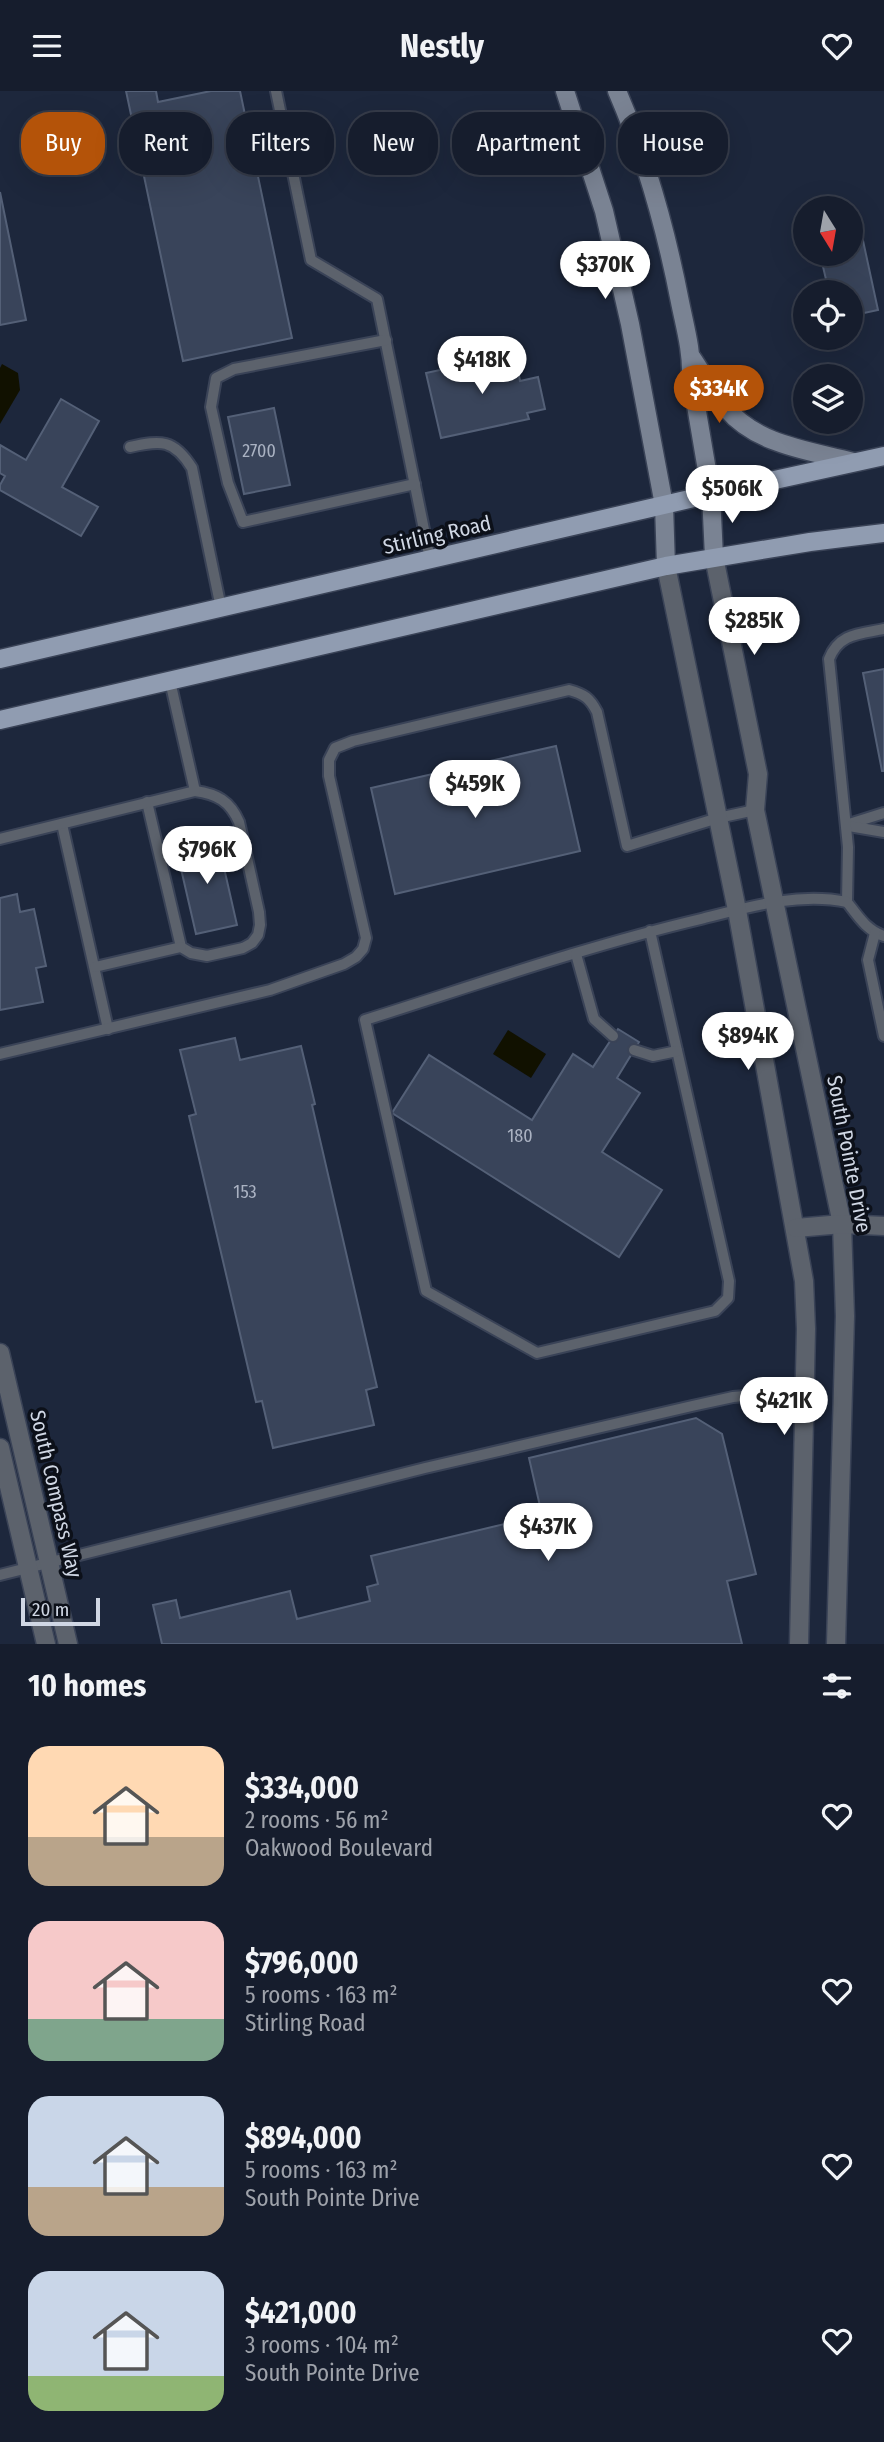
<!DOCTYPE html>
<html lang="en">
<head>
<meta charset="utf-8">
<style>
  body { margin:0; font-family:"Fira Sans Condensed",sans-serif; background:#1f2635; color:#f1f3f6; height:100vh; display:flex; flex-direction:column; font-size:26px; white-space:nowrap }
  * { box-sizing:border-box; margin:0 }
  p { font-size:23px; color:#9ea2aa }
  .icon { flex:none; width:38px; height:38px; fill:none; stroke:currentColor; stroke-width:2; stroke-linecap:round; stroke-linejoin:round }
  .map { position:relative; height:1553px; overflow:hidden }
  .side { display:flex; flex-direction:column; background:#161d2d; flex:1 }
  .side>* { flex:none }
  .top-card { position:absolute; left:21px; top:21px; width:844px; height:63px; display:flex; gap:14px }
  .needle { width:46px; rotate:169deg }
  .fabs { position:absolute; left:793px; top:105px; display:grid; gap:14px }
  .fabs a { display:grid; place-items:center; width:70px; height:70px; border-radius:50%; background:#161d2d; box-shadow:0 7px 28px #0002,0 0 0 2px #353b49; font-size:35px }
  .scale { position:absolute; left:21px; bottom:18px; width:79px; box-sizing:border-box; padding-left:7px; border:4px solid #d0d7e4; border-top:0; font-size:19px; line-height:24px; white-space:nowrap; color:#d0d7e4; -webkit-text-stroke:5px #0c1019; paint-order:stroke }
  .price { position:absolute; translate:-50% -60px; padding:0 16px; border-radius:24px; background:#fff; color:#222; font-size:23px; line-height:46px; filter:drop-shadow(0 2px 4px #0008) }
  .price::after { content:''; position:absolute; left:50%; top:42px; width:21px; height:16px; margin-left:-10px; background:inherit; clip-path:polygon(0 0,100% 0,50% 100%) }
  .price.active { background:#b45309; color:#fff }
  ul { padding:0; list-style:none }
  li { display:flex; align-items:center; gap:21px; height:175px; padding:0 28px }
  li span { display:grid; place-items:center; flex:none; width:196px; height:140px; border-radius:21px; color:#555 }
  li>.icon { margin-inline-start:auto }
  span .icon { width:84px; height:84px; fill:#fffc; stroke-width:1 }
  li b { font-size:30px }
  h2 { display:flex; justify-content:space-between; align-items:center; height:84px; padding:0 28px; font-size:30px }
  .tag { padding:0 24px; border-radius:28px; background:#161d2d; box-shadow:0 7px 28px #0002,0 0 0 2px #353b49; font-size:24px; line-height:63px }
  .tag.active { background:#b45309; color:#fff }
  header { display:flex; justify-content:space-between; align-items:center; height:91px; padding:0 28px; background:#161d2d; font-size:32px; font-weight:700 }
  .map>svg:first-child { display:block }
  .water { fill:#110 }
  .building { fill:#39445a; stroke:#546077; stroke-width:2 }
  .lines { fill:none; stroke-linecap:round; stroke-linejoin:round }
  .lane-casing { stroke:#3a4357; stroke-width:14 }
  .street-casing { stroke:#3a4357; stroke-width:21 }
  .secondary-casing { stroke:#3a4357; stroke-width:21 }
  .primary-casing { stroke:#3a4357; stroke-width:21 }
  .lane { stroke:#5c626c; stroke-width:10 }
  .street { stroke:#5c626c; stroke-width:18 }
  .secondary { stroke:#7a8393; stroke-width:18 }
  .primary { stroke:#909cb1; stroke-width:18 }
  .labels { text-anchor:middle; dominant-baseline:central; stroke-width:7; stroke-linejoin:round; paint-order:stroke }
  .number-label { font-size:18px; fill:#aab2c2 }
  .street-label { font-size:21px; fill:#d0d7e4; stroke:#0c1019 }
</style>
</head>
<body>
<header><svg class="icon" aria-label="menu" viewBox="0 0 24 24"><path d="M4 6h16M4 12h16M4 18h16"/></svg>Nestly<svg class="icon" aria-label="heart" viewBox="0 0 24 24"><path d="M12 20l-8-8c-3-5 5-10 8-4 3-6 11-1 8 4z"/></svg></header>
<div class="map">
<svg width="884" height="1553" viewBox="0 0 884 1553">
  <rect width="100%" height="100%" fill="#1d273c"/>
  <!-- water -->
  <g class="water">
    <polygon points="2,273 18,282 20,299 0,333 0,277"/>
    <polygon points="508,939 546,963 531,987 493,963"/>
  </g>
  <!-- building -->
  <g class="building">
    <polygon points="126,0 156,0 158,11 211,0 240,0 292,247 183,270"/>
    <polygon points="0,101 26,229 0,234"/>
    <polygon points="859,131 878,219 850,225 850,201 829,201 820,163 850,163 850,133"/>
    <polygon points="515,263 520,290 538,286 545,318 527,322 529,328 441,347 426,282"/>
    <polygon points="61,308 99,330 62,396 98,416 81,445 0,399 0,394 5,385 0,382 0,354 26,369"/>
    <polygon points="274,317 290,394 244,403 228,326"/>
    <polygon points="884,578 884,680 882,680 863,582"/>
    <polygon points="556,655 580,760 395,803 371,697"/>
    <polygon points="217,746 237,834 196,843 176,756"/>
    <polygon points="17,803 20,821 34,818 46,875 36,877 43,911 0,919 0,807"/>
    <polygon points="618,938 639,951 617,987 640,1002 602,1061 662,1099 619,1166 392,1022 429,964 532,1029 573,963 593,976"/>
    <polygon points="235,947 240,969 301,955 315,1013 312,1014 377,1296 366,1299 374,1334 273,1357 262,1310 256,1311 189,1025 196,1023 180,959"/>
    <polygon points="696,1327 722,1343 756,1483 727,1490 742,1553 162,1553 153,1514 176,1509 180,1527 290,1500 297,1528 370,1510 367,1496 378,1493 371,1465 542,1424 529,1367"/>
  </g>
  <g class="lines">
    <defs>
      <g id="lane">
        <polyline points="276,0 311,169 377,208 430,468"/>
        <polyline points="386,249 234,278 216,287 211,316 228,392 243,431 415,393"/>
        <path d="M130 356C161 349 174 348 192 377L221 517"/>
        <path d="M147 711 181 856 191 862 207 865 243 857 252 852 258 844 260 834 259 821 239 731C230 710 217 703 195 700"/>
        <polyline points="62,733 108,938"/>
        <polyline points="846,734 884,722"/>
        <polyline points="849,735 884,741"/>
        <polyline points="0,748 195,700 170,590"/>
        <path d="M847 811 848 756 829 568C839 542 860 543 884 538"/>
        <path d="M650 840 729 1190 728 1207 715 1220 537 1262 426 1200 365 929C476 894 587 855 701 828 748 816 799 801 847 811 858 825 866 839 884 845"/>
        <polyline points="875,842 868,869 884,945"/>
        <polyline points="576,863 594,928 613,945"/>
        <polyline points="95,876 181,856"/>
        <polyline points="634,959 653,965 677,960"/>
        <path d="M0 963 270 899 344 873 356 866 363 858 366 847 329 685V669L335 657 353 650 569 599C584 603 590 607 597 621L627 755 718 727 755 719"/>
        <polyline points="0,1484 425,1377 692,1315 733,1306 805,1300"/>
      </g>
      <g id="street">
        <polyline points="714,466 758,683 755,719 842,1133 845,1225 836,1553"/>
        <polyline points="666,475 737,819 804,1190 806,1238 799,1553"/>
        <polyline points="796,1137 842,1133 884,1135"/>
        <polyline points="0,1262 68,1553"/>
        <polyline points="0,1357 46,1553"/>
      </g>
      <g id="secondary">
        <polyline points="565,0 604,120 630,233 664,414 666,475"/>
        <path d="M617 0C646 67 666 139 680 211 685 236 692 260 691 285L711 403 714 466"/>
        <path d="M692 267C703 283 713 302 726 317 757 354 808 359 853 371"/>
      </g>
      <g id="primary">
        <polyline points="0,568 711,403 884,365"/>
        <polyline points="0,629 666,475 810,451 884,442"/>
      </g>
    </defs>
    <!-- lane casing -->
    <use href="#lane" class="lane-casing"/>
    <!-- street casing -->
    <use href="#street" class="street-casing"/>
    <!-- secondary casing -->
    <use href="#secondary" class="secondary-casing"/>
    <!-- primary casing -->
    <use href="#primary" class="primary-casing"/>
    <!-- lane -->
    <use href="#lane" class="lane"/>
    <!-- street -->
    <use href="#street" class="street"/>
    <!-- secondary -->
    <use href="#secondary" class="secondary"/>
    <!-- primary -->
    <use href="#primary" class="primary"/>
  </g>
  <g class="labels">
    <!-- number labels -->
    <g class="number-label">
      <text x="259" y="360">2700</text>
      <text x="520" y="1045">180</text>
      <text x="245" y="1101">153</text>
    </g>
    <!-- street labels -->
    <g class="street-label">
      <text transform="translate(437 444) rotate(-13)">Stirling Road</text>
      <text transform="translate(849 1063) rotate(79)">South Pointe Drive</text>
      <text transform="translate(56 1403) rotate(77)">South Compass Way</text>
    </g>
  </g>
</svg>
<div class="fabs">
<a><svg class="needle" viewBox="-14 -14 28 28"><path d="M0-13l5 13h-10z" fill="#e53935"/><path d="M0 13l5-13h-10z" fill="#9ea2aa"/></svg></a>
<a><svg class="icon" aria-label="locate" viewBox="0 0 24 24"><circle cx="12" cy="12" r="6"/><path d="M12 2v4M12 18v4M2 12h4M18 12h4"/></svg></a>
<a><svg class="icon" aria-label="layers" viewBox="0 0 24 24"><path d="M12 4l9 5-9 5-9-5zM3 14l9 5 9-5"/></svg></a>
</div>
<div class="scale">20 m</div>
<b class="price" style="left:605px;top:210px">$370K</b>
<b class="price" style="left:482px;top:305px">$418K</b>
<b class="price active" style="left:719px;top:334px">$334K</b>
<b class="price" style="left:732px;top:434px">$506K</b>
<b class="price" style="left:754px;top:566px">$285K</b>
<b class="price" style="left:475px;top:729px">$459K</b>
<b class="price" style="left:207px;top:795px">$796K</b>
<b class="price" style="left:748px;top:981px">$894K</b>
<b class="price" style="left:784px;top:1346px">$421K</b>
<b class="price" style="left:548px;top:1472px">$437K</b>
<div class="top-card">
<a class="tag active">Buy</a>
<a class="tag">Rent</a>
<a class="tag">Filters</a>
<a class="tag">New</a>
<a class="tag">Apartment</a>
<a class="tag">House</a>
</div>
</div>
<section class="side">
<h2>10 homes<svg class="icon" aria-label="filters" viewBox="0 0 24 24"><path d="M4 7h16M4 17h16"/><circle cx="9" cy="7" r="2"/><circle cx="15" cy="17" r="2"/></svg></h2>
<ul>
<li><span style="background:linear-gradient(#ffd9b3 65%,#b9a48a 0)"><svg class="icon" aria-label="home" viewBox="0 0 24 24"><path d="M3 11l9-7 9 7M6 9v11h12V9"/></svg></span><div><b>$334,000</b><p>2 rooms · 56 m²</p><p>Oakwood Boulevard</p></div><svg class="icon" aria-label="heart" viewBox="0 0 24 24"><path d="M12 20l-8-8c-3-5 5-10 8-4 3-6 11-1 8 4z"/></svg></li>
<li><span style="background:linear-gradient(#f6c9c9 70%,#7fa58c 0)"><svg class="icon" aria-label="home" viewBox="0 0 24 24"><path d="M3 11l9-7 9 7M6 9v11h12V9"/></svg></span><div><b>$796,000</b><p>5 rooms · 163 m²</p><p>Stirling Road</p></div><svg class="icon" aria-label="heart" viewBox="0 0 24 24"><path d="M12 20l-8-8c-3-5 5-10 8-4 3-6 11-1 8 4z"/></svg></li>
<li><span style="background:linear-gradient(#c9d6e8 65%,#b9a48a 0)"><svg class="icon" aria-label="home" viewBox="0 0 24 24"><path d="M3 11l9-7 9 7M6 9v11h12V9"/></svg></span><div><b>$894,000</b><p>5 rooms · 163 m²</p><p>South Pointe Drive</p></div><svg class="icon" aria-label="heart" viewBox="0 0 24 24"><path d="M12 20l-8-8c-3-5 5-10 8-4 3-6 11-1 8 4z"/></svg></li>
<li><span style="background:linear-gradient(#c9d6e8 75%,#8fb573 0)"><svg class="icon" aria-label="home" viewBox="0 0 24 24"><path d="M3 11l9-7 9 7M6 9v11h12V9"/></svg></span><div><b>$421,000</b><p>3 rooms · 104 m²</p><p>South Pointe Drive</p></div><svg class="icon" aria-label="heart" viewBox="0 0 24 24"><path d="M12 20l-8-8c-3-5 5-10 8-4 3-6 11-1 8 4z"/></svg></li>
</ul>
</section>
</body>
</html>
